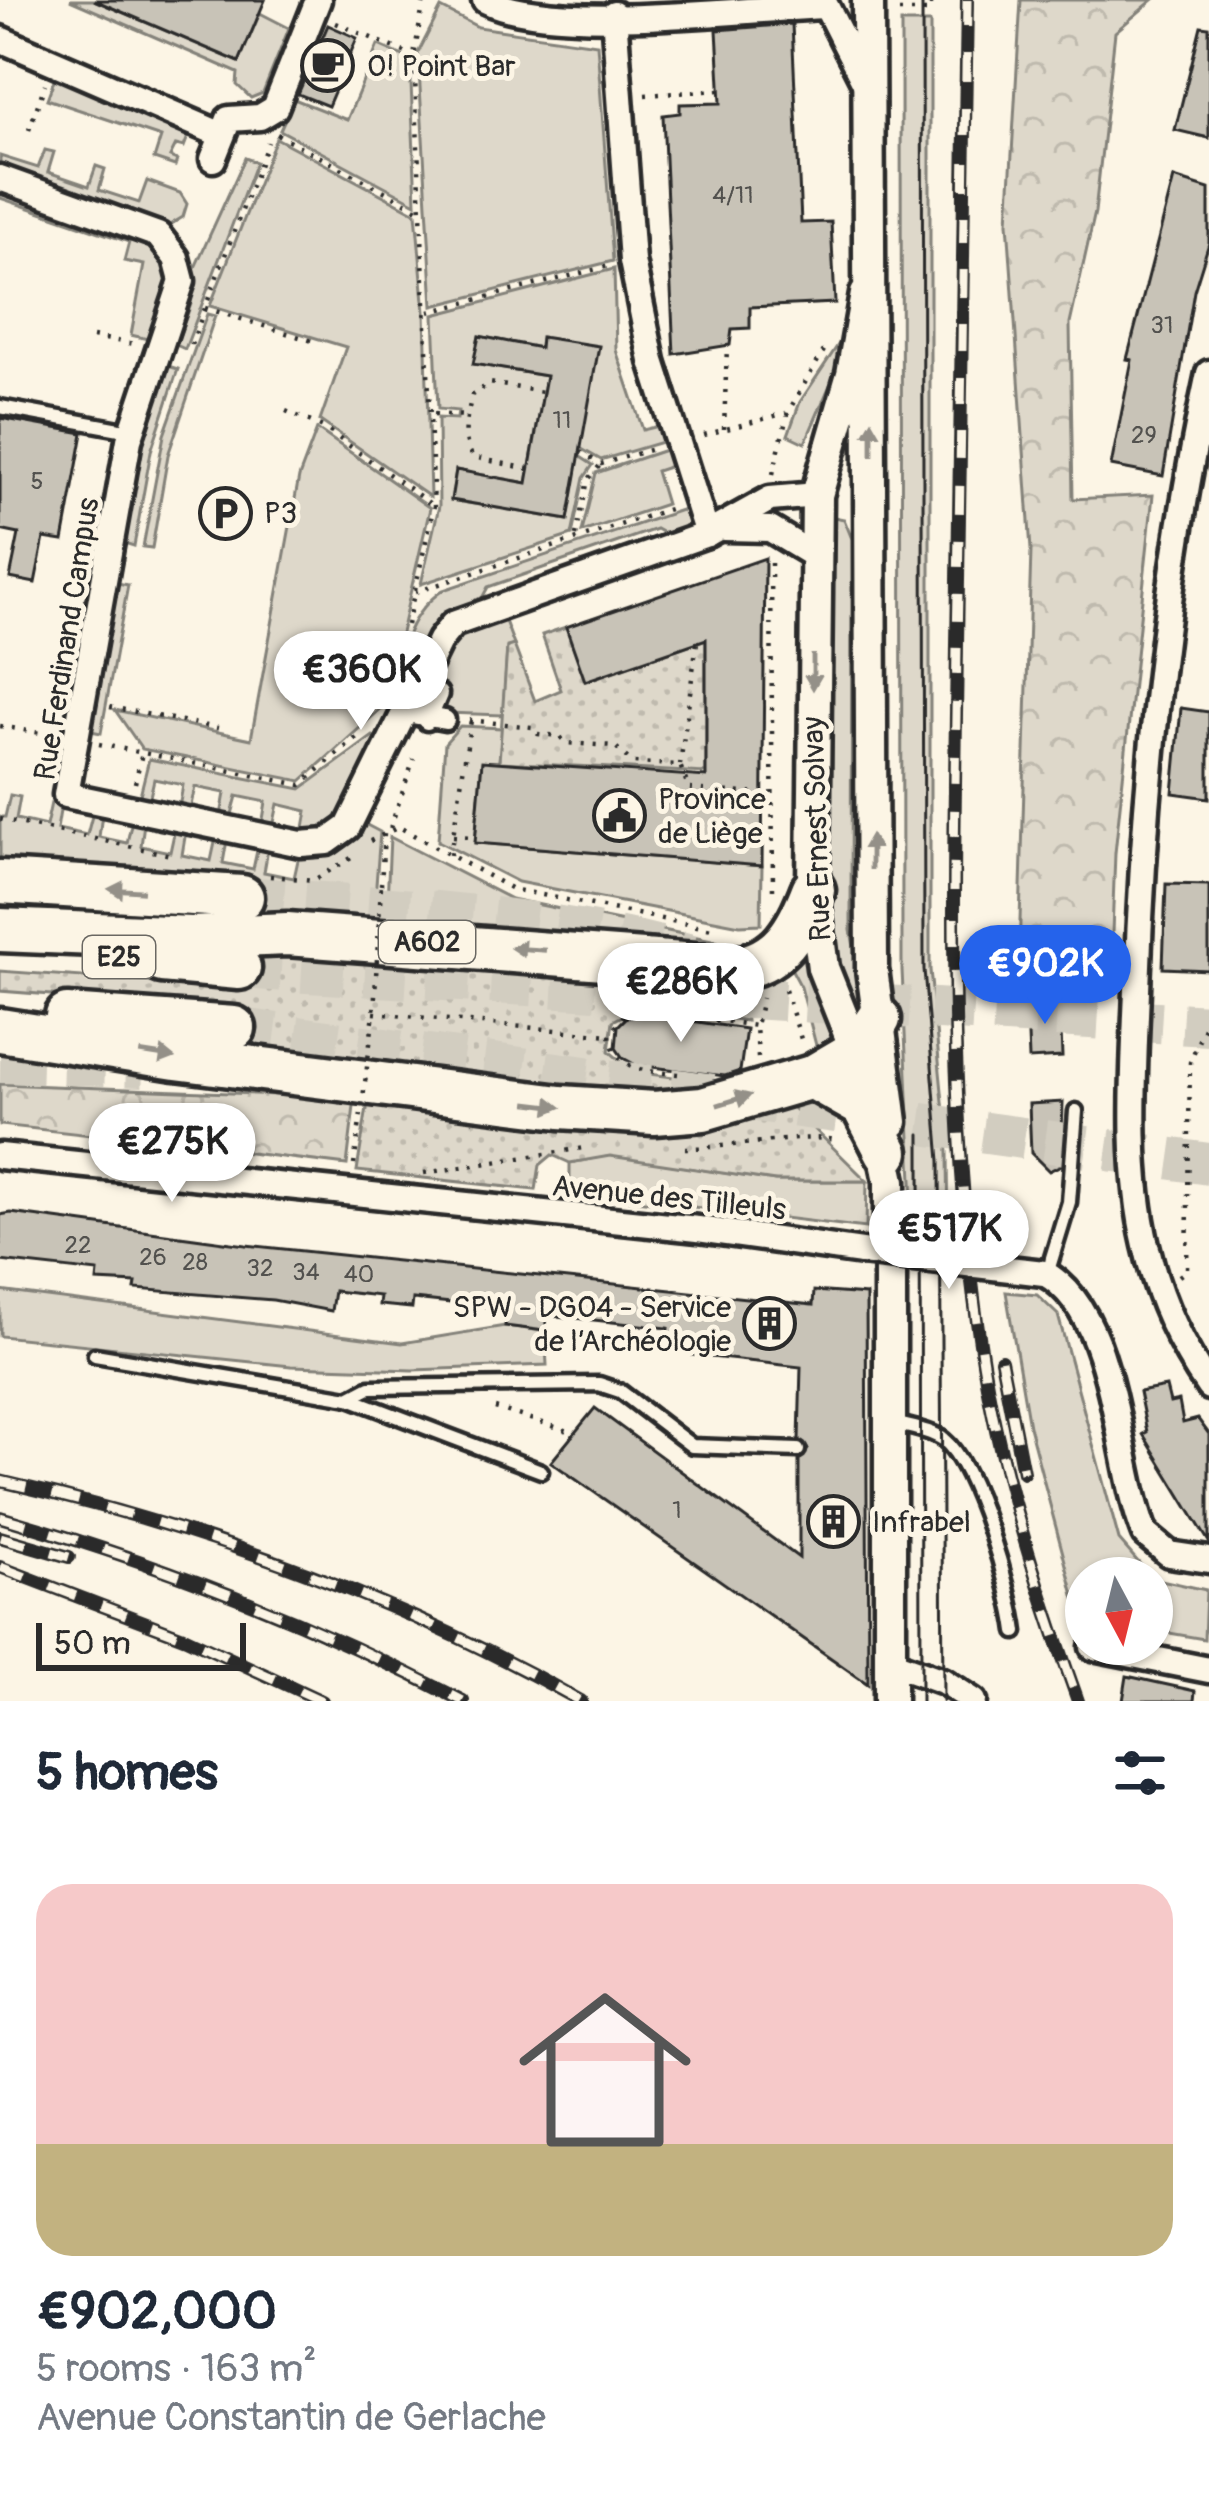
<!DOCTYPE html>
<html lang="en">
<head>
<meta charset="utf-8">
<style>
  body { margin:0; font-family:Pangolin,sans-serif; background:#f6f6f7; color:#1f2937; height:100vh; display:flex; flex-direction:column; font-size:45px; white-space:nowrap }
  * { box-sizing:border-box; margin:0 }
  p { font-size:39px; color:#747a83 }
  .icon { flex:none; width:66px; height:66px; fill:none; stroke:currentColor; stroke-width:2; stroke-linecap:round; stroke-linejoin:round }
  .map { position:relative; height:1701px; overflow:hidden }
  .drawer { display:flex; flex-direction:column; background:#fff; flex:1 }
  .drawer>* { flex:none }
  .needle { width:78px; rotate:173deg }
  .controls { position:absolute; left:1065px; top:1557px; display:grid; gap:24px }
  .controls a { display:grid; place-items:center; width:108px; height:108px; border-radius:50%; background:#fff; box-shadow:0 3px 9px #0004; font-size:60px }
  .scale { position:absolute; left:36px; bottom:30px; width:210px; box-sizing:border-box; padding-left:12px; border:6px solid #2b2b2b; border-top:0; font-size:33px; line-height:42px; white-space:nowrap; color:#2b2b2b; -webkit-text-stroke:9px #fcf5e5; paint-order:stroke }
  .price { position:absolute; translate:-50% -102px; padding:0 27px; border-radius:42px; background:#fff; color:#222; font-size:39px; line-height:78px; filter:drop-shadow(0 3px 6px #0008) }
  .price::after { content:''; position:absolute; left:50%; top:72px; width:36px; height:27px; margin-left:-18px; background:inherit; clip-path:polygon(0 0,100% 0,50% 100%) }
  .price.active { background:#2563eb; color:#fff }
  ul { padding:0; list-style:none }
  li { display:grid; align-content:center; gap:24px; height:636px; padding:0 36px }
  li+li { border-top:3px solid #e0e1e3 }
  li span { display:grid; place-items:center; height:372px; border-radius:36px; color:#555 }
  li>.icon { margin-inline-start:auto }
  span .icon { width:216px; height:216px; fill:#fffc; stroke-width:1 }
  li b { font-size:51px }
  h2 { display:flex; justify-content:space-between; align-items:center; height:144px; padding:0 36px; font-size:51px }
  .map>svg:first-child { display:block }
  .grass { fill:#ded8ca; stroke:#84827a; stroke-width:3 }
  .forest { fill:url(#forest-crowns); stroke:#84827a; stroke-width:3 }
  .garden { fill:url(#garden-dots); stroke:#84827a; stroke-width:3 }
  .building { fill:#c8c3b7; stroke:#2b2b2b; stroke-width:3 }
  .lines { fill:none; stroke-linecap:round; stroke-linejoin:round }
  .motorway-tunnel { stroke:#d2cdc0; stroke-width:42; stroke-dasharray:42 21; stroke-linecap:butt }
  .service-casing { stroke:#2b2b2b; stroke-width:21 }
  .pedestrian-casing { stroke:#2b2b2b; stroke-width:27 }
  .minor-casing { stroke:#2b2b2b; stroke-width:33 }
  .tertiary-casing { stroke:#2b2b2b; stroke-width:39 }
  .motorway-casing { stroke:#2b2b2b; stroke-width:51 }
  .path { stroke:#2b2b2b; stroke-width:4.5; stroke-dasharray:3 9; stroke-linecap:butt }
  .service { stroke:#fcf5e5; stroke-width:12 }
  .pedestrian { stroke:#fcf5e5; stroke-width:18 }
  .minor { stroke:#fcf5e5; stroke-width:24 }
  .tertiary { stroke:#fcf5e5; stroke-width:30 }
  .motorway { stroke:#fcf5e5; stroke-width:42 }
  .tram { stroke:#2b2b2b; stroke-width:3 }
  .rail-casing { stroke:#2b2b2b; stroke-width:14 }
  .rail { stroke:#fcf5e5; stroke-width:9; stroke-dasharray:27; stroke-linecap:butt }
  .minor-bridge-casing { stroke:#2b2b2b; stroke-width:33; stroke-linecap:butt }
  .path-bridge { stroke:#2b2b2b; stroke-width:4.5; stroke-dasharray:3 9; stroke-linecap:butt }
  .minor-bridge { stroke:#fcf5e5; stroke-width:24 }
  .oneway { fill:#949088 }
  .labels { text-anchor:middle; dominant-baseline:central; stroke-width:10; stroke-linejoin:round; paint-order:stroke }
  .number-label { font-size:24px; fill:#52514e }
  .shield { fill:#fcf5e5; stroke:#6a6863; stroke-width:3 }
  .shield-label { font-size:27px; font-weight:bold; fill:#2b2b2b }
  .poi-label { font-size:30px; fill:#2b2b2b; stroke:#fcf5e5; text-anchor:start }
  .street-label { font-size:30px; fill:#2b2b2b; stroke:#fcf5e5 }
</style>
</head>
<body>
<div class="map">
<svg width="1209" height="1701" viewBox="0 0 1209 1701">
  <defs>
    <pattern id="forest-crowns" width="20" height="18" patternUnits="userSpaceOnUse" patternTransform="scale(3)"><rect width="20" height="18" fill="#ded8ca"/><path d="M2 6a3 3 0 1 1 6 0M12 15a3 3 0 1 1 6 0" fill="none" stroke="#bfbaae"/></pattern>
    <pattern id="garden-dots" width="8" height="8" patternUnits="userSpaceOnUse" patternTransform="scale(3)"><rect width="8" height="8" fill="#ded8ca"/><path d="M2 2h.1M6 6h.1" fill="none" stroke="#bfbaae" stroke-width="1.8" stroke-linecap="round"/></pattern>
  </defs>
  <rect width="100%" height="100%" fill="#fcf5e5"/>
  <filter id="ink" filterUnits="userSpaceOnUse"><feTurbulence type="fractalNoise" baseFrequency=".00833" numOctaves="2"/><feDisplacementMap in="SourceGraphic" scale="24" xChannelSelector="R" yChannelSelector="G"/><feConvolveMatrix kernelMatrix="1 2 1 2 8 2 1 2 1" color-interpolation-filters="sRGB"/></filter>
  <g filter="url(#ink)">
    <!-- grass -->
    <g class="grass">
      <polygon points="70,0 94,0 239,62 260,13 289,28 263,93 251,98 237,85 238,73"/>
      <polygon points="441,8 478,27 597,44 613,261 433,306 418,53"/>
      <polygon points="901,23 930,23 930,970 948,1152 949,1244 915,1244 902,970"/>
      <polygon points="378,45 410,59 416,203 280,130 294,99 347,120"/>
      <polygon points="55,77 189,134 184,147 176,145 170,157 177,160 175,166 154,159 161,137 47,99"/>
      <polygon points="276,138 416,213 425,312 430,497 320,421 346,347 210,306"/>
      <polygon points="45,150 54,152 48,172 89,186 96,166 105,169 99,190 139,203 147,181 180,193 187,204 183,217 168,226 0,166 0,156 38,168"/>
      <polygon points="245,158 256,162 185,349 176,345 191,304 193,272"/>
      <path d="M0 192C41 205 163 229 169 277 171 296 157 321 152 340L131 335 144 265 124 261 129 242 0 198Z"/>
      <polygon points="614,269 616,350 643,430 667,424 672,439 601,460 580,448 541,338 540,348 479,336 474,364 546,376 527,483 456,470 451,500 567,520 579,456 593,465 584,478 572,535 421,584 439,506 438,418 457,419 458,411 438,409 434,315"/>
      <polygon points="207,314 215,316 168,455 152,548 143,547 164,435"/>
      <polygon points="844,336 845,350 805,443 788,435 800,402"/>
      <polygon points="168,366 178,369 151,451 134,546 124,543 140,449"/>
      <polygon points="317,429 430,508 384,706 301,781 142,749 115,710 251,739 299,477"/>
      <polygon points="674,447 680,463 656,471 666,504 582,532 596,473"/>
      <path d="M693 506 700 525 669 536 656 529 488 587 481 600 448 617 406 683C394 648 414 610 443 590Z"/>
      <polygon points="834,517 844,519 852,539 851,930 864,1003 857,1013 828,952 825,522"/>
      <polygon points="117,583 128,585 101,733 91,731"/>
      <polygon points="502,613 514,645 507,648 503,715 446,713 446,698 425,686 451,637"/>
      <polygon points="460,726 502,728 499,762 482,762 475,843 762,866 761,924 740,925 518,882 438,841 445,743"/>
      <polygon points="373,736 380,741 347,812 325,833 303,834 307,811 278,804 273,827 262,825 266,802 237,796 231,818 221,816 225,793 195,787 190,810 179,808 183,785 154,779 149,801 139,799 149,759 301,789"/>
      <polygon points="10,795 20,797 16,819 46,826 51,803 61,805 57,829 87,835 93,812 102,814 99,837 127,843 132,820 144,823 141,846 170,852 175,829 186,831 182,855 211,861 216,838 227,840 223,863 253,869 258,846 268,849 264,872 294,878 300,851 359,821 380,832 373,924 241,915 0,870 0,817 5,817"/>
      <polygon points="390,837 511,899 736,945 733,956 386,924"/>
      <polygon points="803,941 850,1047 820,1061 801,987 786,959"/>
      <polygon points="610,1155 775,1181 867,1181 866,1228 570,1192 570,1163"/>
      <polygon points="0,1291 402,1343 505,1326 545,1331 547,1365 413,1370 291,1366 0,1336"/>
      <polygon points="1006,1292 1037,1295 1058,1315 1119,1540 1152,1578 1086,1578 1086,1640 1029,1426"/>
      <polygon points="1152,1578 1206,1590 1204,1639 1152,1630"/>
    </g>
    <!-- forest -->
    <g class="forest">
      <polygon points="1021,0 1153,0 1115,32 1095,212 1070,324 1073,499 1153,495 1115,853 1110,987 1018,989 1031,550 1008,222"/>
      <polygon points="0,1084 355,1098 347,1165 234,1151 232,1157 209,1153 209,1148 0,1125"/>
    </g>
    <!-- garden -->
    <g class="garden">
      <polygon points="566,627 586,681 706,639 706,773 499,762 507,647 514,645 535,701 561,690 542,635"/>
      <polygon points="239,947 742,980 746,1021 643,1005 613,1021 609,1051 633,1072 747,1086 697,1101 231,1052 235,1009 0,991 0,971 236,988"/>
      <polygon points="368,1101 652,1134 792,1107 867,1181 775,1181 610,1156 570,1163 552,1155 540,1165 536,1190 357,1171"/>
    </g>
    <!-- building -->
    <g class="building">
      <polygon points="94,0 265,0 239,62"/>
      <polygon points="792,24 801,223 831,222 835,303 750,307 750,328 732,329 730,345 674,354 663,115 680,113 680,104 721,103 717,30"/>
      <polygon points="328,25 357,38 328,106 298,94"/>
      <polygon points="1201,26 1209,27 1209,138 1175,130"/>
      <polygon points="1174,178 1209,189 1209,243 1194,291 1163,476 1111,466 1132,360 1127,359"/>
      <polygon points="479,336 540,348 541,337 599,346 568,520 451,500 456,470 527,483 546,376 473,364"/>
      <polygon points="0,418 83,433 63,541 44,538 35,583 10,578 19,534 0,530"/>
      <polygon points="765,558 762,866 475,843 482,761 706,777 706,639 585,681 566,627"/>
      <polygon points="1181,708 1209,712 1209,798 1173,793"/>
      <polygon points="1166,884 1209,885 1209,970 1163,968"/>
      <polygon points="1047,991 1060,1002 1062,1057 1029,1059 1027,1012 1037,993"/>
      <polygon points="643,1014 746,1029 740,1071 725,1076 636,1065 623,1058 616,1048 618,1026 627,1017"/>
      <polygon points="1063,1102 1061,1165 1049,1171 1031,1153 1029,1104"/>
      <polygon points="11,1213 246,1245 813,1305 814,1291 866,1295 868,1684 551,1462 595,1408 799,1558 799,1460 808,1449 799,1440 801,1367 692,1355 694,1339 667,1336 668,1328 547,1315 545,1331 505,1326 507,1309 413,1299 412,1308 379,1305 380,1296 334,1291 331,1311 273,1300 135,1289 136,1283 97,1281 98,1272 0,1261 0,1215"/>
      <polygon points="1166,1387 1170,1403 1179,1401 1183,1423 1198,1419 1209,1434 1209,1542 1143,1434 1147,1432 1139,1392"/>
      <polygon points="1127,1676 1195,1691 1194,1701 1123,1701"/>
    </g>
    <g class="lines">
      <!-- motorway-tunnel -->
      <g class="motorway-tunnel">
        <path d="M242 897C394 909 543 914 691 955"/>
        <polyline points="239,968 1209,1025"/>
        <polyline points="234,1028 1209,1164"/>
        <polyline points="0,1062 143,1066"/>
      </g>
      <defs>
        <g id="service">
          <polyline points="0,407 131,431"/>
          <polyline points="1047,1274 1069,1202 1076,1111"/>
          <polyline points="95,1355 349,1398 370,1387 599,1384 620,1391 692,1446 798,1450"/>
          <polyline points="349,1398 541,1471"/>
          <path d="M891 1422C906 1427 932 1430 944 1440 976 1466 1011 1591 1016 1632"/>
        </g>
        <g id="pedestrian">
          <polyline points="412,714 445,720"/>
          <polyline points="427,720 438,694"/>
        </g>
        <g id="minor">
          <path d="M485 0C551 34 743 9 825 6"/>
          <polyline points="823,0 867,87"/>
          <polyline points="614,14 632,261 652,361 707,534"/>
          <polyline points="0,39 222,135"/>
          <polyline points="213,159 229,119 260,117 275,108 318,0"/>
          <polyline points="0,178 158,235 176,258 182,281 129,440 66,795 301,844 327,842 348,827 440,640 453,624 707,534 770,499 817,495"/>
          <path d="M1209 373C1165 576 1144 782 1137 990 1134 1073 1127 1164 1146 1245 1157 1295 1180 1345 1209 1387"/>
          <polyline points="725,528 770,529 813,555"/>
          <polyline points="0,1156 698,1229 862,1252"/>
          <path d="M1044 1273C1118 1313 1115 1460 1145 1534L1169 1554 1209 1560"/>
          <polyline points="1093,1647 1209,1670"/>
          <polyline points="890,1662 943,1681 974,1701"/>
        </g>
        <g id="tertiary">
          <polyline points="868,0 872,969 892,1122"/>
          <polyline points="866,294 852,374 817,495 813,890 823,968 870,1086 890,1181 890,1700"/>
        </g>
        <g id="motorway">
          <polyline points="0,882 242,897"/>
          <path d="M0 930 191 938 287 934 735 968C780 963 798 929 813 890"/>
          <polyline points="162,961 239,968"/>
          <polyline points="67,1016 234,1028"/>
          <polyline points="0,1030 176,1058 560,1107 654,1113 703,1109 812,1077 858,1050 879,1019"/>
          <polyline points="812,1077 863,1106 887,1152"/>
        </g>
      </defs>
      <!-- service casing -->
      <use href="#service" class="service-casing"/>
      <!-- pedestrian casing -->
      <use href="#pedestrian" class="pedestrian-casing"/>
      <!-- minor casing -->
      <use href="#minor" class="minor-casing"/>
      <!-- tertiary casing -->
      <use href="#tertiary" class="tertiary-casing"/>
      <!-- motorway casing -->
      <use href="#motorway" class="motorway-casing"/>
      <!-- path -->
      <g class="path">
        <polyline points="899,11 930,11 930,0"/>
        <polyline points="336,23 414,56"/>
        <polyline points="645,95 721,90"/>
        <polyline points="29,130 45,84"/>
        <polyline points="277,134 420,210"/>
        <polyline points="205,308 316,342"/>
        <polyline points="429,312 609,266"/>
        <polyline points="93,337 135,344"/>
        <polyline points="191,345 268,142"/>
        <polyline points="286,411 323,427 432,505"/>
        <polyline points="434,414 468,416"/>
        <polyline points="724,429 727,346"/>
        <polyline points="704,435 786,413"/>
        <polyline points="580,452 601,464 653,449"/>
        <path d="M529 469 473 457C460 436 467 418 472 395L490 383 543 392"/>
        <polyline points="773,474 788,412 826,347"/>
        <polyline points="576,536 588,480 601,464"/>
        <polyline points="771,563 773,893"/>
        <polyline points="415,592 672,508"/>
        <polyline points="399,660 434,506 414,56 424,0"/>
        <polyline points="110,707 218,728"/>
        <polyline points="469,720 532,727 538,734 560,736 565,743 615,746 632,763 680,765 689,789 773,795"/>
        <polyline points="0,726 52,735"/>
        <polyline points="99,744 301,785 363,732"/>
        <polyline points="680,765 697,642"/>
        <polyline points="135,783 142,753"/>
        <polyline points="0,819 171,855"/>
        <polyline points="390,828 414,759"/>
        <polyline points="453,836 475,837"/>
        <polyline points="370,841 399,827 512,889 712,929"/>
        <polyline points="450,855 471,720"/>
        <polyline points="270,876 314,880 358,854"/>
        <polyline points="381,885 384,834"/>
        <polyline points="785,990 802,1042"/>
        <polyline points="374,1013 610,1035"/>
        <polyline points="758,1058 756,1026 762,998"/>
        <path d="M678 1074C648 1071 615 1072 610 1035L625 1014 645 1009 756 1026"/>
        <path d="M685 1148C723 1149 814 1132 839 1141"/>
        <polyline points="354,1165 359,1129"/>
        <polyline points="424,1173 590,1147"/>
        <polyline points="1179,1276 1187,1270 1190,1062 1209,1015"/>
        <polyline points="495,1408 575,1433"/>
      </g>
      <!-- service -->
      <use href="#service" class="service"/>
      <!-- pedestrian -->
      <use href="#pedestrian" class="pedestrian"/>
      <!-- minor -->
      <use href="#minor" class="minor"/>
      <!-- tertiary -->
      <use href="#tertiary" class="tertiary"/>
      <!-- motorway -->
      <use href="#motorway" class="motorway"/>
      <!-- tram -->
      <g class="tram">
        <polyline points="922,0 924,970 940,1161 943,1701"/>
        <polyline points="920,1134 921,1701"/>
      </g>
      <defs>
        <g id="rail">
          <path d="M967 0C964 215 961 430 957 645 954 877 946 1112 980 1343 998 1466 1036 1584 1078 1701"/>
          <polyline points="1001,1360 1023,1472"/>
          <path d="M0 1481C202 1527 400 1599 581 1701"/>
          <path d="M0 1517C160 1563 316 1624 463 1701"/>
          <polyline points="0,1537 69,1557"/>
          <polyline points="0,1567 186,1638 322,1701"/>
        </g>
      </defs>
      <!-- rail casing -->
      <use href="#rail" class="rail-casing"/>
      <!-- rail -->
      <use href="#rail" class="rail"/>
      <defs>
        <polyline id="minor-bridge" points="862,1252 1044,1273"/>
      </defs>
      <!-- minor-bridge casing -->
      <use href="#minor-bridge" class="minor-bridge-casing"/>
      <!-- path-bridge -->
      <polyline class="path-bridge" points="359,1129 374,1013 381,885"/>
      <!-- minor-bridge -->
      <use href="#minor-bridge" class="minor-bridge"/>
    </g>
    <!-- one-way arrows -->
    <defs><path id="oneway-solid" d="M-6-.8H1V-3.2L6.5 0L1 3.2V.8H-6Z" transform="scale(3)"/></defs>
    <g class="oneway">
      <use href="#oneway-solid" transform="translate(872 438) rotate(-90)"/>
      <use href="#oneway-solid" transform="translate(813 672) rotate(90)"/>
      <use href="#oneway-solid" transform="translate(871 852) rotate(-90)"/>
      <use href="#oneway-solid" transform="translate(126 890) rotate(-176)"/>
      <use href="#oneway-solid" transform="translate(528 949) rotate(-176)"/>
      <use href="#oneway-solid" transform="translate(157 1055) rotate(9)"/>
      <use href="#oneway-solid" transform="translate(734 1100) rotate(-17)"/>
      <use href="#oneway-solid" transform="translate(544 1105) rotate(7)"/>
    </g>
  </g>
  <!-- icons -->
  <defs>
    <symbol id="cafe-ring" viewBox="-11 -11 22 22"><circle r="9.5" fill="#fcf5e5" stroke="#2b2b2b" stroke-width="1.5"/><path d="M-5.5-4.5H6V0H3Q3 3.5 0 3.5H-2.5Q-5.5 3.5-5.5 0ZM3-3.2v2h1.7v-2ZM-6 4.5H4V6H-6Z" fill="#2b2b2b"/></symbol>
    <symbol id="parking-ring" viewBox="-11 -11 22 22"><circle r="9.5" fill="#fcf5e5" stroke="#2b2b2b" stroke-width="1.5"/><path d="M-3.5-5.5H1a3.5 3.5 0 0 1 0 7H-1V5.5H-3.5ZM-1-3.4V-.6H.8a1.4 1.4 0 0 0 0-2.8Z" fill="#2b2b2b"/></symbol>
    <symbol id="civic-ring" viewBox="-11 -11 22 22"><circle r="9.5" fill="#fcf5e5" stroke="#2b2b2b" stroke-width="1.5"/><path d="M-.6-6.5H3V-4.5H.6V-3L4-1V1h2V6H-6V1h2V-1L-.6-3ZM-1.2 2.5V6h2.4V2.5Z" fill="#2b2b2b"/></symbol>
    <symbol id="building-ring" viewBox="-11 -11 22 22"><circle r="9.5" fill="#fcf5e5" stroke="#2b2b2b" stroke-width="1.5"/><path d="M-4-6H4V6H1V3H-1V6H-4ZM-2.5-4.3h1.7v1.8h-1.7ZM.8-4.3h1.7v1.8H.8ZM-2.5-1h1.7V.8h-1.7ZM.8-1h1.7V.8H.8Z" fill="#2b2b2b"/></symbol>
  </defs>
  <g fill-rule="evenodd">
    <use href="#cafe-ring" x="298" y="36" width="59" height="59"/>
    <use href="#parking-ring" x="196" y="484" width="59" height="59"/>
    <use href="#civic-ring" x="590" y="786" width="59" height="59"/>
    <use href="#building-ring" x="740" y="1294" width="59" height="59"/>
    <use href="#building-ring" x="804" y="1492" width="59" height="59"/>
  </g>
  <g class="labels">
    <!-- number labels -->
    <g class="number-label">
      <text x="733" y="195">4/11</text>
      <text x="1162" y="325">31</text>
      <text x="562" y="420">11</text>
      <text x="1144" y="435">29</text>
      <text x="37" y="481">5</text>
      <text x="78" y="1245">22</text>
      <text x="153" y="1257">26</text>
      <text x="195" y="1262">28</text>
      <text x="260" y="1268">32</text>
      <text x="306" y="1272">34</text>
      <text x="359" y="1274">40</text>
      <text x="677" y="1510">1</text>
    </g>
    <!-- shield labels -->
    <g class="shield">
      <rect x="379" y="921" width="96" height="42" rx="9"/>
      <rect x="83" y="936" width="72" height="42" rx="9"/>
    </g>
    <g class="shield-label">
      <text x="427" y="942">A602</text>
      <text x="119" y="957">E25</text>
    </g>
    <!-- poi labels -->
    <g class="poi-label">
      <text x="367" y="66">O! Point Bar</text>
      <text x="264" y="513">P3</text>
      <text x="658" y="799">Province<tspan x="658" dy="34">de Liège</tspan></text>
      <text x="731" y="1307" text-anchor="end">SPW - DGO4 - Service<tspan x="731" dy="34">de l’Archéologie</tspan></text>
      <text x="872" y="1522">Infrabel</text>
    </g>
    <!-- street labels -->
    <g class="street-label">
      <text transform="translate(67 639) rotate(-81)">Rue Ferdinand Campus</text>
      <text transform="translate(817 829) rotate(-92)">Rue Ernest Solvay</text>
      <text transform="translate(669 1198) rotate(6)">Avenue des Tilleuls</text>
    </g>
  </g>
</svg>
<div class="controls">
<a><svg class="needle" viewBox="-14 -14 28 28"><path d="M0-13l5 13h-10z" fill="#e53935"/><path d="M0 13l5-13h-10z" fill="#747a83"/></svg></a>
</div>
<div class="scale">50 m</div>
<b class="price" style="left:361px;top:733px">€360K</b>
<b class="price active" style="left:1045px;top:1027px">€902K</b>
<b class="price" style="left:681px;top:1045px">€286K</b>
<b class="price" style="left:172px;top:1205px">€275K</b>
<b class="price" style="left:949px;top:1292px">€517K</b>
</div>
<section class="drawer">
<h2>5 homes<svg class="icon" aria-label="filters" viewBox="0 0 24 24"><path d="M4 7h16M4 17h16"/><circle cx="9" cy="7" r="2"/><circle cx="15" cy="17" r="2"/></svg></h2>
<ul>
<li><span style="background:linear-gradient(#f6c9c9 70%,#c2b280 0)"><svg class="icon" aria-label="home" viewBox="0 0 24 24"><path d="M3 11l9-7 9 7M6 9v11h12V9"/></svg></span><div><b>€902,000</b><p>5 rooms · 163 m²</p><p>Avenue Constantin de Gerlache</p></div></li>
</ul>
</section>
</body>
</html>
